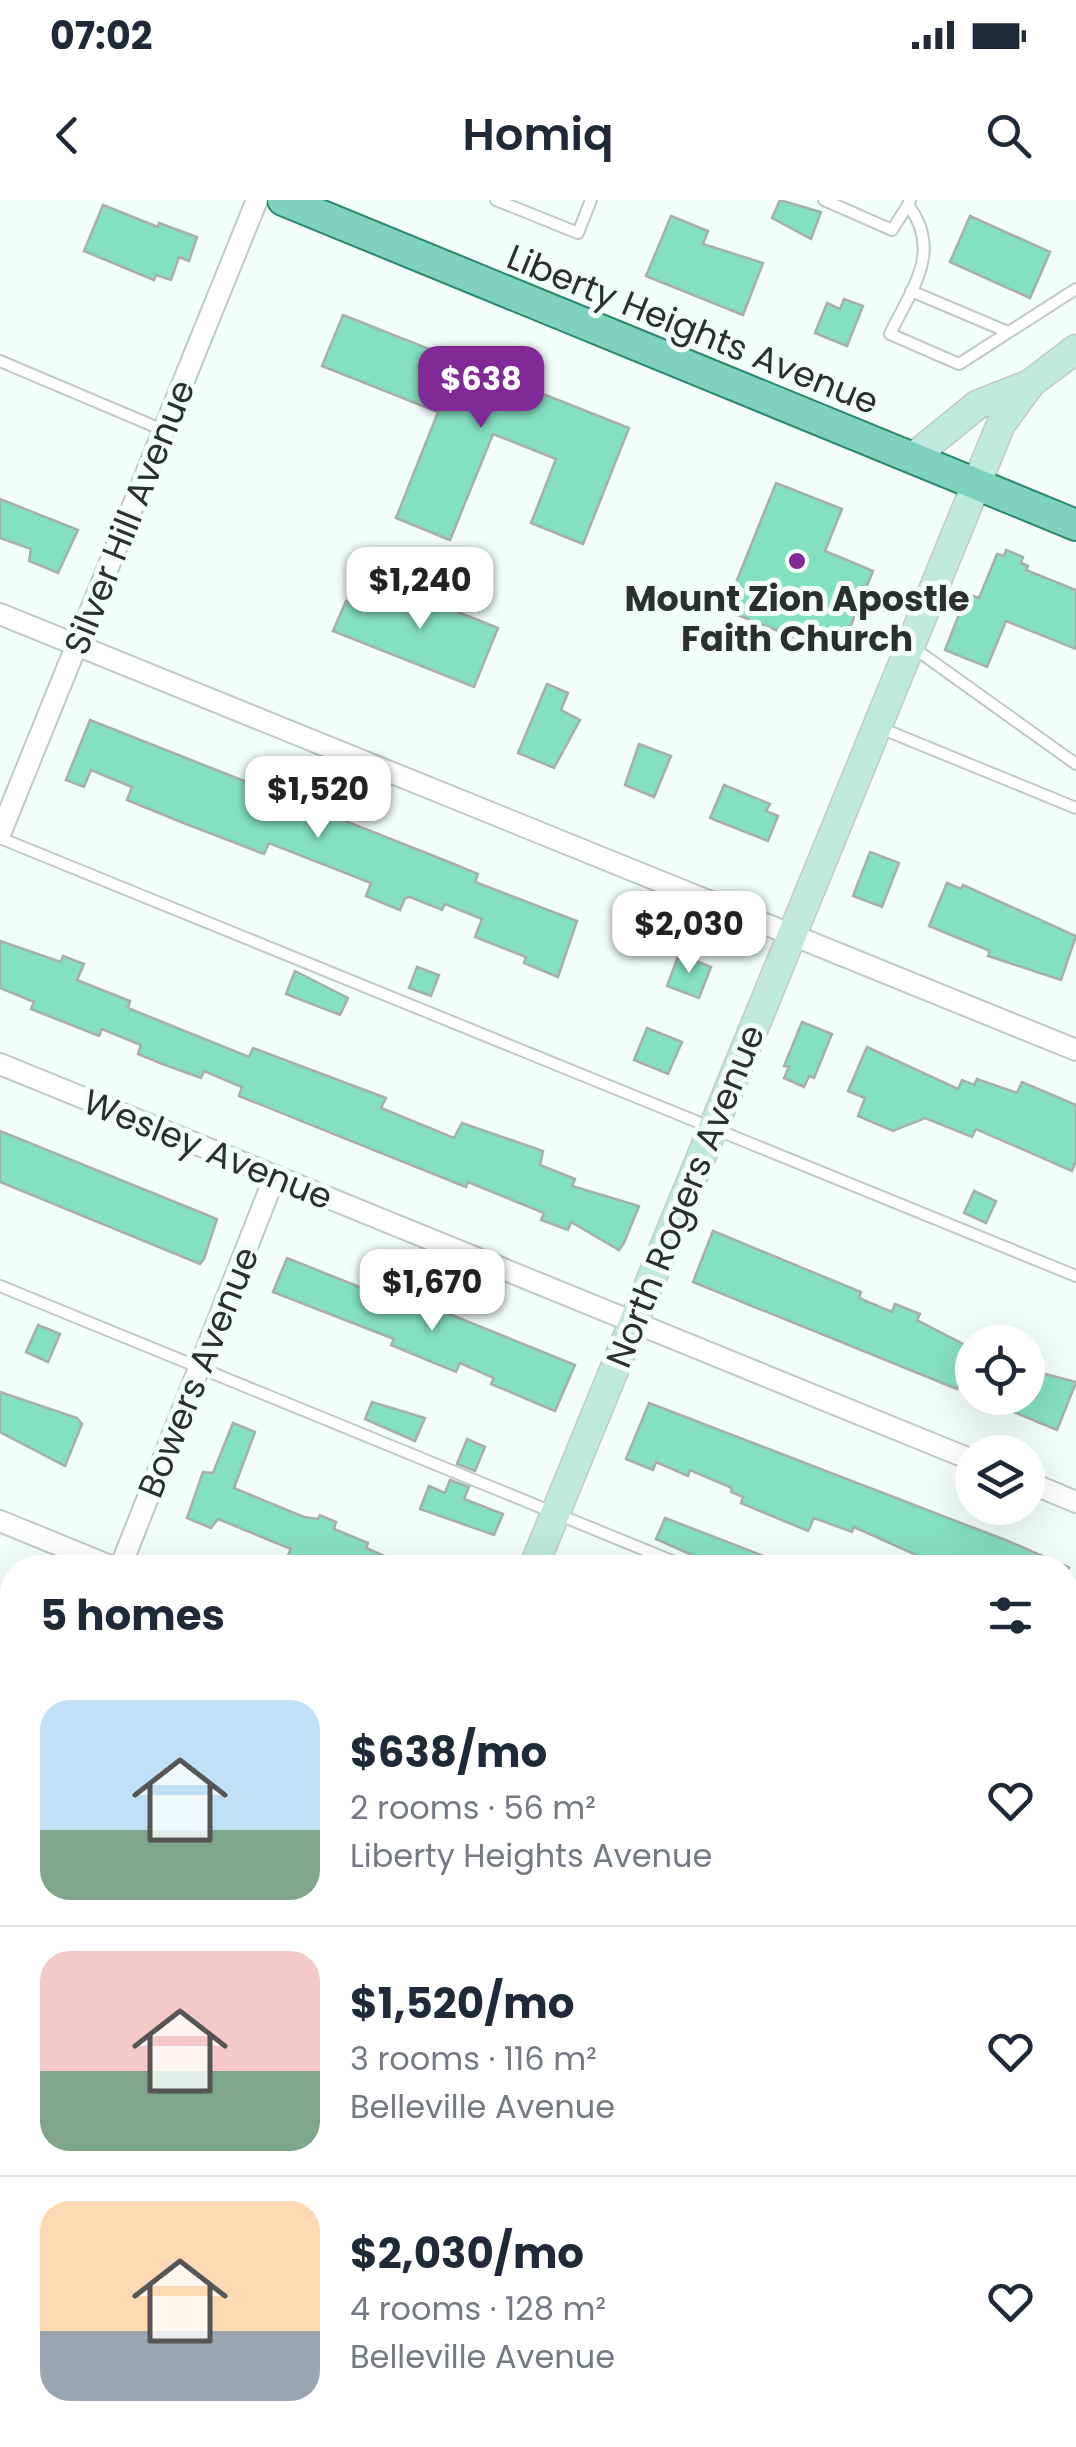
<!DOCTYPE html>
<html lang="en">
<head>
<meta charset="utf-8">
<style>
  body { margin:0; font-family:Poppins,sans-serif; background:#f2f2f3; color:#1f2937; height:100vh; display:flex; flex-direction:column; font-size:38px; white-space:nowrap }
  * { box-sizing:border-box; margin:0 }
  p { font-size:32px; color:#747a83 }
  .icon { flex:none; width:55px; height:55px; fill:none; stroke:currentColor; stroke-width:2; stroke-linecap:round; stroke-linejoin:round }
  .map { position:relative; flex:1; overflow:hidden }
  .details { position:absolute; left:0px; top:1355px; width:1078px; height:892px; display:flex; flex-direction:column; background:#fff; border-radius:40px 40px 0 0; box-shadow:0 10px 40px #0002 }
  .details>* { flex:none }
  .tools { position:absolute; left:955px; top:1125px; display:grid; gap:20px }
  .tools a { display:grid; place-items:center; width:90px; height:90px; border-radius:50%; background:#fff; box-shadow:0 10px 40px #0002; font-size:50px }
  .price { position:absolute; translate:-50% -85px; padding:0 22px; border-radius:20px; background:#fff; color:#222; font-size:32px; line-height:65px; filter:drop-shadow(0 2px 5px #0008) }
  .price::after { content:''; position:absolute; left:50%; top:60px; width:30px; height:22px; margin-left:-15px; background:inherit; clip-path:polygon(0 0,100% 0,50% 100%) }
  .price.current { background:#812996; color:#fff }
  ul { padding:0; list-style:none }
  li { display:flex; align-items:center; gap:30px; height:250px; padding:0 40px }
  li+li { border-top:2px solid #e0e1e3 }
  li span { display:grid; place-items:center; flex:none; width:280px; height:200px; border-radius:30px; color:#555 }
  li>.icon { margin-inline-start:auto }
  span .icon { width:120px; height:120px; fill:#fffc; stroke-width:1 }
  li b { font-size:42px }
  h2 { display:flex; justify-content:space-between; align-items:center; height:120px; padding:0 40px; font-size:42px }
  .status { display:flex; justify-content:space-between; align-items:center; height:70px; padding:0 50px; background:#fff; direction:ltr }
  .status svg { height:28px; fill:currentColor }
  header { display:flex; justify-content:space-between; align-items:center; height:130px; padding:0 40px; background:#fff; font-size:45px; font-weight:600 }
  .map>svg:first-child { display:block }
  .building { fill:#84e1c0; stroke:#a6afab; stroke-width:2.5 }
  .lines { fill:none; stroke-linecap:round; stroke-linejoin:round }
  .lane-casing { stroke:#c0c9c6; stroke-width:14 }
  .street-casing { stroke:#c0c9c6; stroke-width:24 }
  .secondary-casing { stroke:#c0c9c6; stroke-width:31 }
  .primary-casing { stroke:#2a866c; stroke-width:34 }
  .lane { stroke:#fff; stroke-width:10 }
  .street { stroke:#fff; stroke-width:20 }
  .secondary { stroke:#bfe9dd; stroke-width:28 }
  .primary { stroke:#7fd3bb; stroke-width:30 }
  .poi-dot { fill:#812996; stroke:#f3fdf9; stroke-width:4 }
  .labels { text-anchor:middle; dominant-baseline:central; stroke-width:10; stroke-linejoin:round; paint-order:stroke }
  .street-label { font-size:35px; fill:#2c2f2e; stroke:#f3fdf9 }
  .poi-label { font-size:35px; font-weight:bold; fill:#2c2f2e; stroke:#f3fdf9 }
</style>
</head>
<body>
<div class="status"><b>07:02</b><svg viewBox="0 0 49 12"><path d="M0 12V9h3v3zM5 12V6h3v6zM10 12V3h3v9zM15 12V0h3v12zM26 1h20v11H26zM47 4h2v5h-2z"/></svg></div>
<header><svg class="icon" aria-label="back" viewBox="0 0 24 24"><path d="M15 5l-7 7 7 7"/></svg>Homiq<svg class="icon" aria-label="search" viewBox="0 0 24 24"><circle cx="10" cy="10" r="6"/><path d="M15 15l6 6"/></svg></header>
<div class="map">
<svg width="1076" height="2247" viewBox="0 0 1076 2247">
  <rect width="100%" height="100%" fill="#f3fdf9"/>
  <!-- building -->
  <g class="building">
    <polygon points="780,0 821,12 811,39 772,18"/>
    <polygon points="103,5 158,27 159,23 197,37 189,61 179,57 171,80 156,75 154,80 84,51"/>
    <polygon points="671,16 708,31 703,44 763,63 743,115 646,76"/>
    <polygon points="970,16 1050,52 1030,98 950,62"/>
    <polygon points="844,99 863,106 847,146 815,133 827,103 840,109"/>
    <polygon points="343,115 629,228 583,344 531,323 556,259 493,234 450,340 396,318 438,212 322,166"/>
    <polygon points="776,283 842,309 825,351 873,371 839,455 725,410"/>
    <polygon points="0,299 78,330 58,373 29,361 31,349 0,338"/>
    <polygon points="1006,350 1023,357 1021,363 1028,366 1026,370 1076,390 1076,449 1006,421 987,467 945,450 967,394 979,398 997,354 1004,356"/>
    <polygon points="377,380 498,428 474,487 333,431 346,401 366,409"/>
    <polygon points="547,484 568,493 561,510 580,520 554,568 518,553"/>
    <polygon points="90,520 449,662 478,674 475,682 577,721 558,777 524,763 526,757 475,737 482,719 445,704 442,710 410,697 405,698 400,710 366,696 371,683 269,643 264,654 186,624 127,600 132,587 91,570 84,587 66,580"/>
    <polygon points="639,544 671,556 654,597 625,585"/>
    <polygon points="724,585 770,604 766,611 778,616 768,641 710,618"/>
    <polygon points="870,652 899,663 882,707 853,696"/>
    <polygon points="947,683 961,689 963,685 1076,736 1061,780 988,756 990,751 929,726"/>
    <polygon points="0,741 61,762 63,756 84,764 77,780 130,801 128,808 249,857 253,848 386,898 381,908 454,938 462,923 543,951 540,965 575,979 572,986 639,1006 624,1043 619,1050 571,1022 568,1030 541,1020 544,1013 468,982 466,987 239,896 242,887 204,871 201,878 165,865 138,854 141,845 102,829 99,836 31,809 34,802 0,788"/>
    <polygon points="679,754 711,767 699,798 667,786"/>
    <polygon points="417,767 439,775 431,796 409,788"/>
    <polygon points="295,771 348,798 340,815 286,794"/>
    <polygon points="802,822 832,834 814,878 809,876 804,887 784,878 789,867 784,866"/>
    <polygon points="647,828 682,842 668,874 634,860"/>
    <polygon points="867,847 958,889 962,880 974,885 977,879 1017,893 1022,882 1076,905 1076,960 1072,971 976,929 972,937 925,918 893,931 858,916 865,898 848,891"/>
    <polygon points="0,931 217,1019 204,1059 200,1064 0,982"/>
    <polygon points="974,991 996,1001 986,1023 964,1013"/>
    <polygon points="713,1031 861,1092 859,1098 892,1112 895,1104 920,1114 917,1120 971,1148 957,1189 693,1082"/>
    <polygon points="287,1058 397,1102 400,1094 575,1165 555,1211 491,1184 494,1178 460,1163 456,1172 391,1145 394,1139 273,1092"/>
    <polygon points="38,1125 60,1134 48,1162 26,1152"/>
    <polygon points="1045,1174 1076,1182 1057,1230 980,1198 1036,1198"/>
    <polygon points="0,1192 77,1218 82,1224 65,1266 0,1232"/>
    <polygon points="372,1202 425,1218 415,1241 365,1219"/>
    <polygon points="649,1203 1008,1341 1070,1368 945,1368 854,1327 852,1332 814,1318 808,1331 741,1303 743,1297 731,1292 732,1288 690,1270 688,1276 656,1262 653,1270 626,1259"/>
    <polygon points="233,1223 255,1232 234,1288 304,1317 318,1319 320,1315 336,1322 334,1329 368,1343 366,1348 412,1368 303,1368 286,1360 291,1349 218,1319 211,1328 187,1318 203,1272 213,1273"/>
    <polygon points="467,1239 485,1247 475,1271 457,1264"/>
    <polygon points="450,1280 469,1287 464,1299 503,1314 494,1335 420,1309 429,1286 445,1293"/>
    <polygon points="665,1318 790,1366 789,1368 723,1368 708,1362 656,1339"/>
  </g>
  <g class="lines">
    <defs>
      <g id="lane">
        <polyline points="496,0 578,33 591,0"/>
        <polyline points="824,0 892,30 908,5"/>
        <path d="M910 0 908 5C943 51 912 88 890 134L959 164 1076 89"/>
        <polyline points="911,91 1008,132"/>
        <polyline points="0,161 163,230"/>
        <polyline points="911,446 1076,564"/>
        <polyline points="878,527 1076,608"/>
        <polyline points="0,638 1076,1076"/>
        <polyline points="0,1086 689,1368"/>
        <polyline points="1065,1521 1076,1526"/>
        <polyline points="0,1994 12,1999"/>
        <polyline points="1065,2106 1076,2098"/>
        <polyline points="851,2247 869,2235"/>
      </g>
      <g id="street">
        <polyline points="0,414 1076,850"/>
        <polyline points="0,634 257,0"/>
        <polyline points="0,864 972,1260"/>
        <polyline points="1028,1282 1076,1302"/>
        <polyline points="0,1321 115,1368"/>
        <polyline points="120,1368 275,976"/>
        <polyline points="0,1670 12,1639"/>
        <polyline points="1065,1754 1076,1758"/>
        <polyline points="0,1772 12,1777"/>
        <polyline points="1065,1900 1076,1892"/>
        <polyline points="0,2221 12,2225"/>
        <polyline points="38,2235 69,2247"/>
        <polyline points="838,2235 842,2247"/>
        <polyline points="275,2247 314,2235"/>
      </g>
      <g id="secondary">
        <polyline points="912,258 977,205 1025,186"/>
        <polyline points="533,1368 1001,224 1031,183 1076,149"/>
        <polyline points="176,2247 181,2235"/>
      </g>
      <polyline id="primary" points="283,0 1076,325"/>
    </defs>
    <!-- lane casing -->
    <use href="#lane" class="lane-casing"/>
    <!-- street casing -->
    <use href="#street" class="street-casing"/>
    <!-- secondary casing -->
    <use href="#secondary" class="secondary-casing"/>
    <!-- primary casing -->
    <use href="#primary" class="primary-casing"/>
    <!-- lane -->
    <use href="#lane" class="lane"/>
    <!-- street -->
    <use href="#street" class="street"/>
    <!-- secondary -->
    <use href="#secondary" class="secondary"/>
    <!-- primary -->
    <use href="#primary" class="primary"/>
  </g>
  <!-- markers -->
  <circle class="poi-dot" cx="797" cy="361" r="10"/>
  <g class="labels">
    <!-- street labels -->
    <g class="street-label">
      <text transform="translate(693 129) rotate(22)">Liberty Heights Avenue</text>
      <text transform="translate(129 317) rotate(-68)">Silver Hill Avenue</text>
      <text transform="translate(208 949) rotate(22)">Wesley Avenue</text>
      <text transform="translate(685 996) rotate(-68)">North Rogers Avenue</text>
      <text transform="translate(198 1172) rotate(-68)">Bowers Avenue</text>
    </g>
    <!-- poi labels -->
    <g class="poi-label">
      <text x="797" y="398">Mount Zion Apostle<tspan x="797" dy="40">Faith Church</tspan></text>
    </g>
  </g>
</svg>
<div class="tools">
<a><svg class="icon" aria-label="locate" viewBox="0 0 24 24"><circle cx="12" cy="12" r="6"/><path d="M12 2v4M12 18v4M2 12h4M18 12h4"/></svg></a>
<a><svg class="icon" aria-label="layers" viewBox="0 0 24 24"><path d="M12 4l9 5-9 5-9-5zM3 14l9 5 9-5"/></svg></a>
</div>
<b class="price current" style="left:481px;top:231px">$638</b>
<b class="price" style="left:420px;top:432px">$1,240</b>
<b class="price" style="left:318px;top:641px">$1,520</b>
<b class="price" style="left:689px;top:776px">$2,030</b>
<b class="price" style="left:432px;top:1134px">$1,670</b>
<section class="details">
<h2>5 homes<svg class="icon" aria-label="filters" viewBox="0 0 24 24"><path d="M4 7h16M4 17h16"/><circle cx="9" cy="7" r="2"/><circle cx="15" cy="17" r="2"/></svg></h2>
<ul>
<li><span style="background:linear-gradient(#bfe0f5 65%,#7fa58c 0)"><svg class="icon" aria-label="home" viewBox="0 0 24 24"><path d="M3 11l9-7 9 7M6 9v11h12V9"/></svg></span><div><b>$638/mo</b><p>2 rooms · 56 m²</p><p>Liberty Heights Avenue</p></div><svg class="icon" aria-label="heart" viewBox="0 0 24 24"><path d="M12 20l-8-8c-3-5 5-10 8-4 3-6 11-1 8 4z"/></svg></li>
<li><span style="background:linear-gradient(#f6c9c9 60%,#7fa58c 0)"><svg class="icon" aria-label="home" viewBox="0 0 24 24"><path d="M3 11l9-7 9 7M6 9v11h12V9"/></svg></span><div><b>$1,520/mo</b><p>3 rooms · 116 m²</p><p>Belleville Avenue</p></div><svg class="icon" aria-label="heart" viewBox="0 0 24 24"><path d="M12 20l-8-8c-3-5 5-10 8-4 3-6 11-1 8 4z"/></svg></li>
<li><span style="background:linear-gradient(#ffd9b3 65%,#9aa5b1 0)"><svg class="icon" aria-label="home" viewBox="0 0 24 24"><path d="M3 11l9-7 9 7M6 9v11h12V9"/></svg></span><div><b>$2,030/mo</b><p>4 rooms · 128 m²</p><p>Belleville Avenue</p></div><svg class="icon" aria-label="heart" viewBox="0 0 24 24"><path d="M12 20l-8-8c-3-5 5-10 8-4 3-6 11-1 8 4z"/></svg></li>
</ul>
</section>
</div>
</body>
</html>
